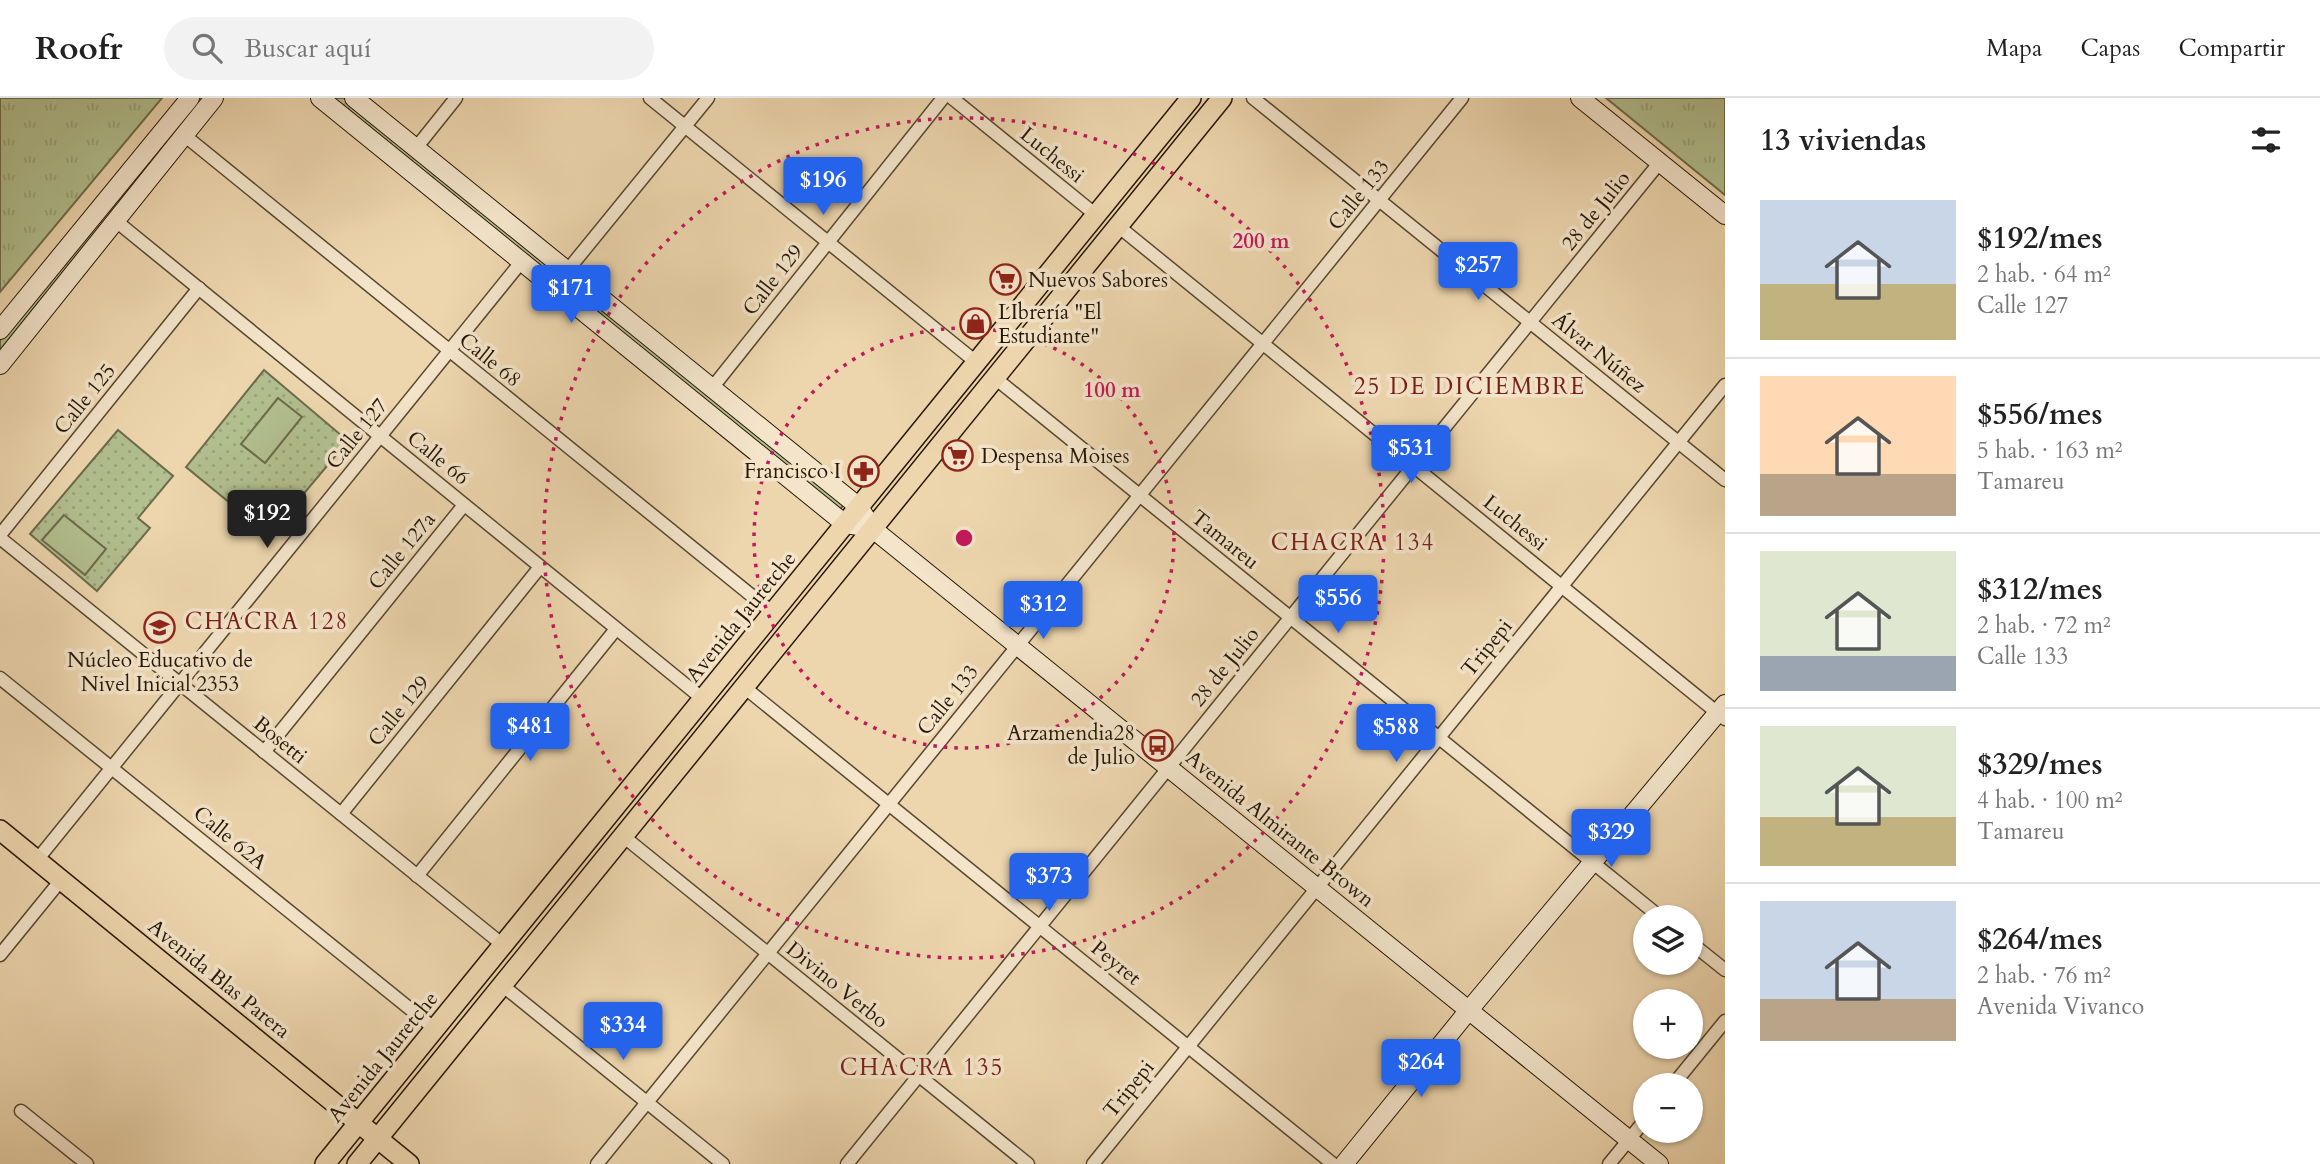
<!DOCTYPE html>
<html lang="es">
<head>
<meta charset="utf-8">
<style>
  body { margin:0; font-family:Cardo,serif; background:#f2f2f2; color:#222; height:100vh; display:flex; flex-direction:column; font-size:26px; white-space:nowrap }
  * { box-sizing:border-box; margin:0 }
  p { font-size:23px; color:#767676 }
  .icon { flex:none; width:38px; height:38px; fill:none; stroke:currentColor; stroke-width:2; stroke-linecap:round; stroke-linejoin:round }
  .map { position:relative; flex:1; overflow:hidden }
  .details { display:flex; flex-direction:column; background:#fff; width:595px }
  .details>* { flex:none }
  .tools { position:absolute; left:1633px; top:807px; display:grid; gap:14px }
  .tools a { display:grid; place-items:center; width:70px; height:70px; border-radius:50%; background:#fff; box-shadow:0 2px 5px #0004; font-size:35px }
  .price { position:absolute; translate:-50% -60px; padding:0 16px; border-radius:7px; background:#2563eb; color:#fff; font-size:23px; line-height:46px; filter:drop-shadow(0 2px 4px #0008) }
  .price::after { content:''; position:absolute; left:50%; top:42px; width:21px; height:16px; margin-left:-10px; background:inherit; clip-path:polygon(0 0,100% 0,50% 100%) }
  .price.current { background:#222; color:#fff }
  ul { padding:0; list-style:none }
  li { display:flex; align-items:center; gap:21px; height:175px; padding:0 35px }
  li+li { border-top:2px solid #e0e0e0 }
  li span { display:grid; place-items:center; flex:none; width:196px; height:140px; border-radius:0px; color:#555 }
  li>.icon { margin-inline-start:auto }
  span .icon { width:84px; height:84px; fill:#fffc; stroke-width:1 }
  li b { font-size:30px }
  h2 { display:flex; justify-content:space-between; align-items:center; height:84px; padding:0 35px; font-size:30px }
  header { display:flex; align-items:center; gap:42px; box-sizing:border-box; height:98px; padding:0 35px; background:#fff; border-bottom:2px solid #e0e0e0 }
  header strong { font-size:33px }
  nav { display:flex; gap:38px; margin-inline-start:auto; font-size:24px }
  .search { width:490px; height:63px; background:#f2f2f2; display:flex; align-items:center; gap:18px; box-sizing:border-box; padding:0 24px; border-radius:38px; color:#767676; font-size:26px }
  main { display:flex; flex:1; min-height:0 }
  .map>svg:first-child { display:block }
  .grass { fill:url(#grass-tufts); stroke:#6c6b4a; stroke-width:2 }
  .park { fill:url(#park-dots); stroke:#6c6b4a; stroke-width:2 }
  .garden { fill:#b2bf8f; stroke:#6c6b4a; stroke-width:2 }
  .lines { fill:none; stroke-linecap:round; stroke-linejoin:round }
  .street-casing { stroke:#58472f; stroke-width:15 }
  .secondary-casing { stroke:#271705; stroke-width:20 }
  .primary-casing { stroke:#271705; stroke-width:22 }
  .street { stroke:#f3e4ca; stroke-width:12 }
  .secondary { stroke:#f3e4ca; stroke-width:18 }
  .primary { stroke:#edd6ae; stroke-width:19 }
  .ring { fill:none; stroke:#c2185b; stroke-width:3.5; stroke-dasharray:3.5 7 }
  .labels { text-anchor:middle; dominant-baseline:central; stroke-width:7; stroke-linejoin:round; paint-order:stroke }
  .street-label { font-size:21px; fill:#271705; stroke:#f3e4ca }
  .poi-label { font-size:21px; fill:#271705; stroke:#f3e4ca; text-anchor:start }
  .neighbourhood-label { font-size:23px; letter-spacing:2px; fill:#7a1f14; stroke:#f3e4ca }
  .centre { fill:#c2185b; stroke:#f3e4ca; stroke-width:3.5 }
  .ring-label { font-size:21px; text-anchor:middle; font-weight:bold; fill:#c2185b; stroke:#f3e4ca; stroke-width:7; stroke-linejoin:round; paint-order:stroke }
</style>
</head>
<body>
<header>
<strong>Roofr</strong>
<div class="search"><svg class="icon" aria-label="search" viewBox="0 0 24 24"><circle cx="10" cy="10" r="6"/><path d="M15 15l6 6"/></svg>Buscar aquí</div>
<nav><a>Mapa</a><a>Capas</a><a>Compartir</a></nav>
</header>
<main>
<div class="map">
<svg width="1725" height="1066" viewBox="0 0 1725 1066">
  <defs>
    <pattern id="grass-tufts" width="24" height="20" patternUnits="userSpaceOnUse" patternTransform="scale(1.75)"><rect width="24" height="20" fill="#b2bf8f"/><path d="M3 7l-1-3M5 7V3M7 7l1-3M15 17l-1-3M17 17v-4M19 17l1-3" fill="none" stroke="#99a37a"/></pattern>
    <pattern id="park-dots" width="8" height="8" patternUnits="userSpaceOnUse" patternTransform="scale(1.75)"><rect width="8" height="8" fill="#b2bf8f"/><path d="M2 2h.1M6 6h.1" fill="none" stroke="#99a37a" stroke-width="1.8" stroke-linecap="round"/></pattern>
  </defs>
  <rect width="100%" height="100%" fill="#edd6ae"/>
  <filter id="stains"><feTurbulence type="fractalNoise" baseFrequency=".00286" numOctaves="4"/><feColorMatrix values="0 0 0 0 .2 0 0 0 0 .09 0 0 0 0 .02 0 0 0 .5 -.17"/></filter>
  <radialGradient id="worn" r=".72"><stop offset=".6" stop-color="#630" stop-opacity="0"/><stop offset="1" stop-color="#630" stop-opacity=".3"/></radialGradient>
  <!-- grass -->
  <g class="grass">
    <polygon points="0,0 162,0 0,194"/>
    <polygon points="196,0 205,0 0,252 0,242"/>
    <polygon points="332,0 346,0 846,405 839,412"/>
    <polygon points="1606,0 1725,0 1725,97"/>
  </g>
  <!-- park -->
  <g class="park">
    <polygon points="264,272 348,343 269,437 186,369"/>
    <polygon points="118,332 173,378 138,420 150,430 97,493 30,436"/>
  </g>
  <!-- garden -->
  <g class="garden">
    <polygon points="278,300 302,319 265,365 241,346"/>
    <polygon points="64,417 106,451 85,477 42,442"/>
  </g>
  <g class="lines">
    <defs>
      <g id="street">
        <polyline points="650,0 976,264"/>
        <polyline points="952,0 1096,117"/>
        <polyline points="1253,0 1725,382"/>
        <polyline points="184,37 773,515"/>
        <polyline points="416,50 456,0"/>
        <polyline points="116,123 703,601"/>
        <polyline points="1118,128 1725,621"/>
        <polyline points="567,173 708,0"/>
        <polyline points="995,280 1660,819"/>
        <polyline points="712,290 943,0"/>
        <polyline points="0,437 199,190"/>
        <polyline points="0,440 503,847"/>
        <polyline points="0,580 435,931"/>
        <polyline points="744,589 1333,1066"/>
        <polyline points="264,654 464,407"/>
        <polyline points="341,716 540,469"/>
        <polyline points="623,738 1028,1066"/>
        <polyline points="37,762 522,163"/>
        <polyline points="417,778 616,531"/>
        <polyline points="1690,844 1725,872"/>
        <polyline points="0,857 61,782"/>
        <polyline points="502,887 723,1066"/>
        <polyline points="1673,987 1725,923"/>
        <polyline points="21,1013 87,1066"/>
        <polyline points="597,1066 1462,0"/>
        <polyline points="847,1066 1660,64"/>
        <polyline points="1093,1066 1725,287"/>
        <polyline points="1609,1066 1645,1022"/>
      </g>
      <g id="secondary">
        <polyline points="320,0 845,426 859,428"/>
        <polyline points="354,0 859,409 873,431 1659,1066"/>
        <polyline points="1580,0 1725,117"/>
        <polyline points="0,232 190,0"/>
        <polyline points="0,267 214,0"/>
        <polyline points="1344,1066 1469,912 1725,606"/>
      </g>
      <g id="primary">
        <polyline points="0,732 409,1066"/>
        <polyline points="325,1066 1191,0"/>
        <polyline points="357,1066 1222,0"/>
      </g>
    </defs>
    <!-- street casing -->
    <use href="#street" class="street-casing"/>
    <!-- secondary casing -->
    <use href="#secondary" class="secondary-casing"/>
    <!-- primary casing -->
    <use href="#primary" class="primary-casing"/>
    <!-- street -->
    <use href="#street" class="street"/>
    <!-- secondary -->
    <use href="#secondary" class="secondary"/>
    <!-- primary -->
    <use href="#primary" class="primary"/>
  </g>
  <!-- distance rings -->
  <g class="ring">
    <circle cx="964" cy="440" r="210"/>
    <circle cx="964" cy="440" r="420"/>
  </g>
  <!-- icons -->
  <defs>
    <symbol id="supermarket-ring" viewBox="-11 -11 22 22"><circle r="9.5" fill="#f3e4ca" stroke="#8f2418" stroke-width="1.5"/><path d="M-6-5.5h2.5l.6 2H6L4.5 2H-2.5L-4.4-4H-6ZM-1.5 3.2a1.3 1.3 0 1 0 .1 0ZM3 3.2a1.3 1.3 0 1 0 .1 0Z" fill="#8f2418"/></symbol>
    <symbol id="shop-ring" viewBox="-11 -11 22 22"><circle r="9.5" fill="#f3e4ca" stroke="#8f2418" stroke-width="1.5"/><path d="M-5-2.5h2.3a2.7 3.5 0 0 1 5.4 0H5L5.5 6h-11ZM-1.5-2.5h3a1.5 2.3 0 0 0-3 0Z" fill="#8f2418"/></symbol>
    <symbol id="pharmacy-ring" viewBox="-11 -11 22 22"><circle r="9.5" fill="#f3e4ca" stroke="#8f2418" stroke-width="1.5"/><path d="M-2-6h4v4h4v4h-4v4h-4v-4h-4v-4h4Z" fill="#8f2418"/></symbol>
    <symbol id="school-ring" viewBox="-11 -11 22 22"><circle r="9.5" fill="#f3e4ca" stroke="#8f2418" stroke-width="1.5"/><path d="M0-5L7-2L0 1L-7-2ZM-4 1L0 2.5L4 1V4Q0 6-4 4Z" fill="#8f2418"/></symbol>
    <symbol id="bus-ring" viewBox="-11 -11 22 22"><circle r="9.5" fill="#f3e4ca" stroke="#8f2418" stroke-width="1.5"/><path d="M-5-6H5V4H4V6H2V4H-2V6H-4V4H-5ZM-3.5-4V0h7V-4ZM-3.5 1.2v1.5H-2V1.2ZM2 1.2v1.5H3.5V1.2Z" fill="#8f2418"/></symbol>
  </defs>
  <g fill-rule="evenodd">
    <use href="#supermarket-ring" x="988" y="164" width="35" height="35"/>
    <use href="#shop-ring" x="958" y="208" width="35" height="35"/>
    <use href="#supermarket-ring" x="940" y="340" width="35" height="35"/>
    <use href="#pharmacy-ring" x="846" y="356" width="35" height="35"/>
    <use href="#school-ring" x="142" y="512" width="35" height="35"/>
    <use href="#bus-ring" x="1140" y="630" width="35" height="35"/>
  </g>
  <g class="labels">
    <!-- street labels -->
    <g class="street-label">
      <text transform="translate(1052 57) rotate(39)">Luchessi</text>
      <text transform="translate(1359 97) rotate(-51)">Calle 133</text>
      <text transform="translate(1596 113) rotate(-51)">28 de Julio</text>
      <text transform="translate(773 182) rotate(-52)">Calle 129</text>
      <text transform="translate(1599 255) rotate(39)">Álvar Núñez</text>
      <text transform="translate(490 262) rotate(39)">Calle 68</text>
      <text transform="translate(85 301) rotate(-51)">Calle 125</text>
      <text transform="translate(357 336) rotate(-51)">Calle 127</text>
      <text transform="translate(438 360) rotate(39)">Calle 66</text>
      <text transform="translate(1515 425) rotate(39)">Luchessi</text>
      <text transform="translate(1225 442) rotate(39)">Tamareu</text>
      <text transform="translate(402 453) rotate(-51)">Calle 127a</text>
      <text transform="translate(741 519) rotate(-51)">Avenida Jauretche</text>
      <text transform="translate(1487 550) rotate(-51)">Tripepi</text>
      <text transform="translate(1225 569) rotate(-51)">28 de Julio</text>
      <text transform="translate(948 602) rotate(-51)">Calle 133</text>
      <text transform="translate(399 613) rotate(-51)">Calle 129</text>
      <text transform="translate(280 642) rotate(39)">Bosetti</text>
      <text transform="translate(1280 731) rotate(39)">Avenida Almirante Brown</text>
      <text transform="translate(230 740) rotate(39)">Calle 62A</text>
      <text transform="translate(1116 865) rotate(39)">Peyret</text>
      <text transform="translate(219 881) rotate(39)">Avenida Blas Parera</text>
      <text transform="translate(837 887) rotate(39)">Divino Verbo</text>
      <text transform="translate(383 959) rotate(-51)">Avenida Jauretche</text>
      <text transform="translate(1129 991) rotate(-51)">Tripepi</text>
    </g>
    <!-- poi labels -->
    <g class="poi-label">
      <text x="1028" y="182">Nuevos Sabores</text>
      <text x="998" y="214">LIbrería "El<tspan x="998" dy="24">Estudiante"</tspan></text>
      <text x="981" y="358">Despensa Moises</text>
      <text x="841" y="373" text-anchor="end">Francisco I</text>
      <text x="160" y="562" text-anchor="middle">Núcleo Educativo de<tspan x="160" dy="24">Nivel Inicial 2353</tspan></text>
      <text x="1135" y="635" text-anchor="end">Arzamendia28<tspan x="1135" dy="24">de Julio</tspan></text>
    </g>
    <!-- neighbourhood labels -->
    <g class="neighbourhood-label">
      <text x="1470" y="288">25 DE DICIEMBRE</text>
      <text x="1353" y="444">CHACRA 134</text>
      <text x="267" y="523">CHACRA 128</text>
      <text x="922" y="969">CHACRA 135</text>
    </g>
  </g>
  <circle cx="964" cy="440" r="10" class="centre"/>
  <g class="ring-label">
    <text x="1261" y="150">200 m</text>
    <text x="1112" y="299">100 m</text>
  </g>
  <rect width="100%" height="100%" filter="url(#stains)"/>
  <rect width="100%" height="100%" fill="url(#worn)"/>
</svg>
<div class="tools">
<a><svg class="icon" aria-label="layers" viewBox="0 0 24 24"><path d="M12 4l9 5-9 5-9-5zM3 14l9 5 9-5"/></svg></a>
<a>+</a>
<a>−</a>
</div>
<b class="price" style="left:823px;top:119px">$196</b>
<b class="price" style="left:1478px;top:204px">$257</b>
<b class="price" style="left:571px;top:227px">$171</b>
<b class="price" style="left:1411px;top:387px">$531</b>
<b class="price current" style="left:267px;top:452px">$192</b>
<b class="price" style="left:1338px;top:537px">$556</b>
<b class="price" style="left:1043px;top:543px">$312</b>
<b class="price" style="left:530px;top:665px">$481</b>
<b class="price" style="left:1396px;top:666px">$588</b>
<b class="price" style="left:1611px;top:771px">$329</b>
<b class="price" style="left:1049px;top:815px">$373</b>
<b class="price" style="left:623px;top:964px">$334</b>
<b class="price" style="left:1421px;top:1001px">$264</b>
</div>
<section class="details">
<h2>13 viviendas<svg class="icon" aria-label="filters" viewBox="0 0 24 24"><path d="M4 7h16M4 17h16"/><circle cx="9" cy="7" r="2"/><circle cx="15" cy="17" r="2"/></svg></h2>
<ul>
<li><span style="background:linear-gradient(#c9d6e8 60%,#c2b280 0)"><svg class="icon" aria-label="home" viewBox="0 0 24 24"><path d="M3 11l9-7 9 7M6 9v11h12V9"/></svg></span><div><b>$192/mes</b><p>2 hab. · 64 m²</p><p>Calle 127</p></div></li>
<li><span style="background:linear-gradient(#ffd9b3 70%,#b9a48a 0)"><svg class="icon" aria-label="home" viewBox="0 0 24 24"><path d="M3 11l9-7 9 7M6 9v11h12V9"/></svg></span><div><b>$556/mes</b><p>5 hab. · 163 m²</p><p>Tamareu</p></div></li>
<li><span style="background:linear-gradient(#dfe7d0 75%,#9aa5b1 0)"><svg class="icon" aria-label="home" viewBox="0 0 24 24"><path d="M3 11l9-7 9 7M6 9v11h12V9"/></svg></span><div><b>$312/mes</b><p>2 hab. · 72 m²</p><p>Calle 133</p></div></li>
<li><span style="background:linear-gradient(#dfe7d0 65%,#c2b280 0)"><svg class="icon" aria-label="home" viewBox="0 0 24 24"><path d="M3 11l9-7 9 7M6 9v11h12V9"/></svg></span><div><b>$329/mes</b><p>4 hab. · 100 m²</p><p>Tamareu</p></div></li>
<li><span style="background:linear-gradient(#c9d6e8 70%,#b9a48a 0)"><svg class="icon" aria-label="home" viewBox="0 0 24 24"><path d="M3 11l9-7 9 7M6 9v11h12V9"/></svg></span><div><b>$264/mes</b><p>2 hab. · 76 m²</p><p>Avenida Vivanco</p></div></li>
</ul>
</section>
</main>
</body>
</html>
